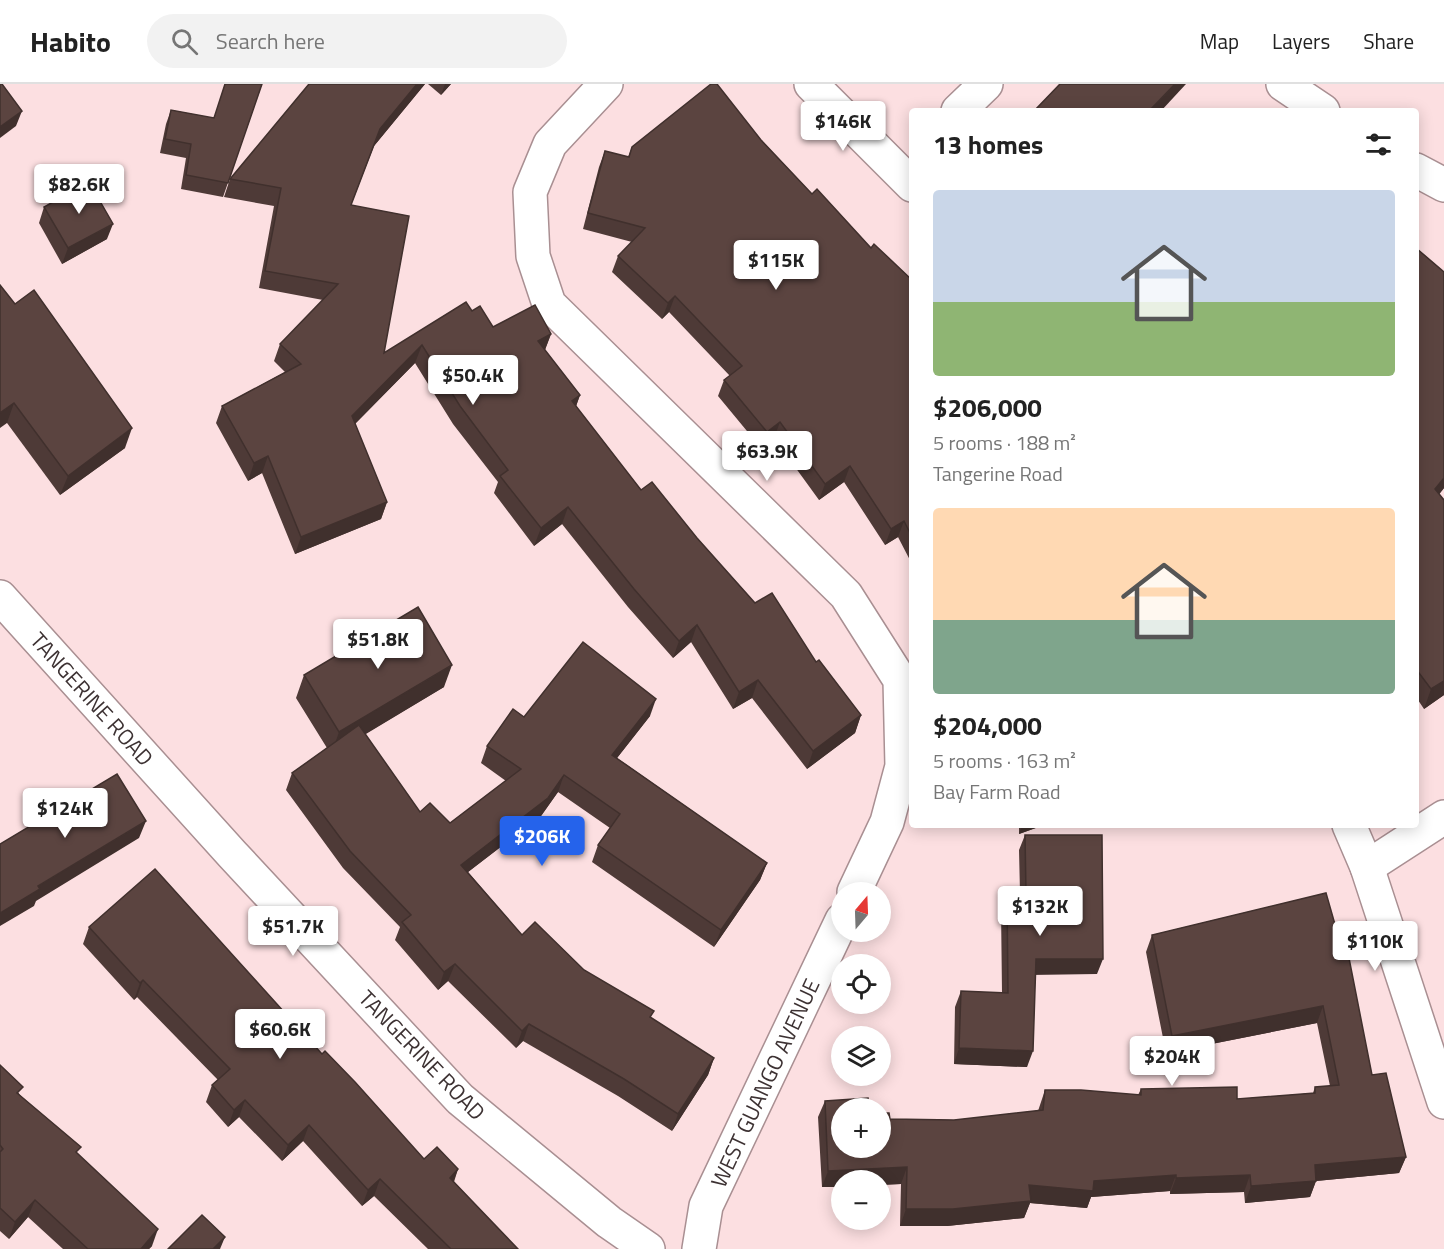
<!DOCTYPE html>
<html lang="en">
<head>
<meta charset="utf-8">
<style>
  body { margin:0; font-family:"Titillium Web",sans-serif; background:#f2f2f2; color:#222; height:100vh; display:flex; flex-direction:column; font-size:22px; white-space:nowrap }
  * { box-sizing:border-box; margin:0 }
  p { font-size:20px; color:#767676 }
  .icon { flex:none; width:33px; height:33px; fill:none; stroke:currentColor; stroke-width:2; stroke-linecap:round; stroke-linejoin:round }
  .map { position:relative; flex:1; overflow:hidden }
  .drawer { position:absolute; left:909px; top:24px; width:510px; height:720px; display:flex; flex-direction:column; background:#fff; border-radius:6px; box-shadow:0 3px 15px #0003 }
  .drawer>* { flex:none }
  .needle { width:39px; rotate:19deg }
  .controls { position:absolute; left:831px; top:798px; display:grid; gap:12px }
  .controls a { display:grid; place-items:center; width:60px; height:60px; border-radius:50%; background:#fff; box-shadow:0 3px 15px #0003; font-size:30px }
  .price { position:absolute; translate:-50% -51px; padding:0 14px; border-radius:6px; background:#fff; color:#222; font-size:20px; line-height:39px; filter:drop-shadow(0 2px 3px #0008) }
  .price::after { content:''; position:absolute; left:50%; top:36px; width:18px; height:14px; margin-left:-9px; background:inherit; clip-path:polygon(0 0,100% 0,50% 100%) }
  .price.selected { background:#2563eb; color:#fff }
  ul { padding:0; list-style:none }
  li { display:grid; align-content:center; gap:12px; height:318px; padding:0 24px }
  li span { display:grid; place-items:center; height:186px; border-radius:6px; color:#555 }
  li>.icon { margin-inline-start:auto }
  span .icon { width:108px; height:108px; fill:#fffc; stroke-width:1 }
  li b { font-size:26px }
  h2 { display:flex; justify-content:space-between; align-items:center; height:72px; padding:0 24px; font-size:26px }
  header { display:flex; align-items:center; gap:36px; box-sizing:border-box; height:84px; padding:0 30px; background:#fff; border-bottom:2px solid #e0e0e0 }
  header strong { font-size:28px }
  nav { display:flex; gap:33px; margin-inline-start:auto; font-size:21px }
  .search { width:420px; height:54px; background:#f2f2f2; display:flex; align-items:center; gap:15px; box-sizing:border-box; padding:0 21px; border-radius:33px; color:#767676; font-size:22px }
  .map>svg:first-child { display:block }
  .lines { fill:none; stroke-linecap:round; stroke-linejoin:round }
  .minor-casing { stroke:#a98f92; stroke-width:36 }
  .tertiary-casing { stroke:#a98f92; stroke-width:36 }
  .minor { stroke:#fff; stroke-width:33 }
  .tertiary { stroke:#fff; stroke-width:33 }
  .wall { fill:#4e3a37 }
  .shaded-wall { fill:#40302d }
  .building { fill:#5b4440; stroke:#40302d; stroke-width:1.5 }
  .labels { text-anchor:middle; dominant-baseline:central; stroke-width:6; stroke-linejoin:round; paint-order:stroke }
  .street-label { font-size:22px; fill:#3d3233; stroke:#fff }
</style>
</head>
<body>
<header>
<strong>Habito</strong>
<div class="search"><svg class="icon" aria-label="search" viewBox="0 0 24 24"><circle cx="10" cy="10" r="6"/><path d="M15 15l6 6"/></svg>Search here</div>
<nav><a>Map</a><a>Layers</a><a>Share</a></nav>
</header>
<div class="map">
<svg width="1444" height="1165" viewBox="0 0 1444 1165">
  <rect width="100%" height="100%" fill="#fcdfe1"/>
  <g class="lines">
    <defs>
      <g id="minor">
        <polyline points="606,0 550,60 530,108 533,172 549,220 846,511 900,596 902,682 887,738 854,808"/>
        <polyline points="1283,0 1323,27"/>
        <polyline points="958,27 986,0"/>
        <polyline points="1416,86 1444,101"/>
        <polyline points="0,513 232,770 460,1015 609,1138 648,1165"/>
        <polyline points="1367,783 1444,733"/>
        <polyline points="699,1165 706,1122 842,836"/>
      </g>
      <g id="tertiary">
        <polyline points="811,0 912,101"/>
        <polyline points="1349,741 1367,783 1444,1018"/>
      </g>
    </defs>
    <!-- minor casing -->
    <use href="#minor" class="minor-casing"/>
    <!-- tertiary casing -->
    <use href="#tertiary" class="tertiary-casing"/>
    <!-- minor -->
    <use href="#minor" class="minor"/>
    <!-- tertiary -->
    <use href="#tertiary" class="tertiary"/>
  </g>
  <!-- wall -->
  <g class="wall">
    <polygon points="262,0 223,113 181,105 186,74 160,69 166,40 171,26 213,34"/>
    <polygon points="309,0 425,0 374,62 351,121 384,269 472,227 493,243 551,250 545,266 580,311 576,322 641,406 697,454 755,519 816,578 861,631 855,649 807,685 752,614 733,625 691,558 673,574 628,523 562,440 534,462 494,409 498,398 453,340 415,279 355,340 387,418 381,435 295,470 262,389 248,397 216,339 222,322 285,288 274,277 280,260 323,216 259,204 274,122 224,113 230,95"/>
    <polygon points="428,0 451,0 441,11"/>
    <polygon points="761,56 812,110 871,164 912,196 912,480 898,453 885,461 844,398 819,416 774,354 761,364 718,312 724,296 730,292 669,228 662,235 612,188 618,172 632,158 583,145 599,83 605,67 628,73 632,63"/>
    <polygon points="44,123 107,155 62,180 39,139"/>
    <polygon points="1416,164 1444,188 1444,404 1439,410 1444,416 1444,611 1424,625 1416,613"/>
    <polygon points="0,201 125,364 60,411 7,339"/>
    <polygon points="304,591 444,603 365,650 420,728 450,739 506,697 481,679 487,662 524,633 650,632 617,674 767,779 760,796 714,863 592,778 598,761 610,744 558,708 541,732 468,788 522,851 584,886 651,934 714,974 708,991 672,1047 618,1012 523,957 516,964 448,897 438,906 395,856 400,843 343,784 286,706 292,689 327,664 296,614"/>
    <polygon points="1019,741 1044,741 1019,750"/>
    <polygon points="1025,751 1097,890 1036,890 1027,983 954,980 955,923 961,907 1002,909 1001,824 1007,809 1020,809 1019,766"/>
    <polygon points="1326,809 1372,991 1406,1073 1399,1089 1316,1097 1310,1113 1245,1119 1244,1108 1170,1110 1170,1107 1091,1113 1087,1124 1030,1119 1024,1134 947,1142 900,1142 901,1100 822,1103 818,1033 825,1017 842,1024 890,1035 954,1036 1038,1027 1045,1006 1138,1011 1141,1005 1237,1015 1313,1009 1315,1003 1330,1002 1317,939 1166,969 1146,868 1152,851"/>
    <polygon points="89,843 322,970 424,1075 458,1085 454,1098 518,1165 428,1165 374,1112 362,1122 303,1057 282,1077 239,1033 228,1043 206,1018 212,1001 218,996 137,913 134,916 83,860"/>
    <polygon points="0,981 20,1011 78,1070 152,1162 149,1165 63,1165 28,1133 9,1155 0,1147"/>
  </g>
  <!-- shaded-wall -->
  <g class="shaded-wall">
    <polygon points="417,0 425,0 374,62 380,45"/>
    <polygon points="445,0 451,0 441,11"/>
    <polygon points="1175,0 1186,0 1161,27 1149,27"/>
    <polygon points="22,27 16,42 0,54 0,43"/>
    <polygon points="113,140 107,155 62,180 68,164"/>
    <polygon points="675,212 669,228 662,235 668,219"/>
    <polygon points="551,250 544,268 538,257"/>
    <polygon points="422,261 415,279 345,350 352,332"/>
    <polygon points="580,311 574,328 572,317"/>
    <polygon points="14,319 7,339 0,344 0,329"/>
    <polygon points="780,338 774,354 761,364 767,348"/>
    <polygon points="132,344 125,364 60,411 68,392"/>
    <polygon points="268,372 262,389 248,397 254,379"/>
    <polygon points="850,382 844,398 819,416 825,400"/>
    <polygon points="1444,394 1444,404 1428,425 1435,405"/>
    <polygon points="387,418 381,435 295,470 301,453"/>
    <polygon points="568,423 562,440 534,462 541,444"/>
    <polygon points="904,437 898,453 885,461 891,445"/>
    <polygon points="697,541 691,558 673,574 679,557"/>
    <polygon points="452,581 444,603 331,671 339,648"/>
    <polygon points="758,596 752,614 733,625 739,608"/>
    <polygon points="1444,597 1444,611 1424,625 1431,605"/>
    <polygon points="656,615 650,632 606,688 612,671"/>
    <polygon points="861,631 855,649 807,685 813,667"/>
    <polygon points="564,691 558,708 541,732 455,798 461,781"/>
    <polygon points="146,737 139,754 36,817 34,822 0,842 0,829 38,802"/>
    <polygon points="1022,741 1044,741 1019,750"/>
    <polygon points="767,779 760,796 714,863 721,846"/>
    <polygon points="1036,875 1103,875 1097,890 1030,891"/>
    <polygon points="455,880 448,897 438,906 444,888"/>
    <polygon points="143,896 137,913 134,916 140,899"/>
    <polygon points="1323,922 1317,939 1166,969 1172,952"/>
    <polygon points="529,940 523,957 516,964 522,947"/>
    <polygon points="959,964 1033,967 1027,983 954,980"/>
    <polygon points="714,974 708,991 672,1047 678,1030"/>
    <polygon points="245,1016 239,1033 228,1043 234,1026"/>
    <polygon points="309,1041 303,1057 282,1077 288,1061"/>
    <polygon points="1406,1073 1399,1089 1316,1097 1310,1113 1245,1119 1251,1102 1315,1081"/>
    <polygon points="907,1083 901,1100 880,1101 880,1096 842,1096 842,1103 822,1103 828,1087"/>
    <polygon points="458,1085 452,1101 450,1094"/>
    <polygon points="1176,1091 1170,1107 1091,1113 1087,1124 1030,1119 1024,1134 947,1142 900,1142 906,1125 1029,1101"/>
    <polygon points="1250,1091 1244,1108 1170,1110 1176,1094"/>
    <polygon points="380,1095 374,1112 362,1122 368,1106"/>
    <polygon points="35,1116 28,1133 9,1155 15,1138"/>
    <polygon points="158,1145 152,1162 149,1165 141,1165"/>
    <polygon points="225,1153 220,1165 213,1165"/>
  </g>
  <!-- building -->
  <g class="building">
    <polygon points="0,0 2,0 22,27 0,43"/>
    <polygon points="225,0 262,0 228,99 186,91 191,60 165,55 171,26 214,34"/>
    <polygon points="309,0 417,0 380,45 351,121 409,132 384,269 466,218 472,227 480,222 493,243 535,221 551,250 538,257 580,311 572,317 641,406 652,398 697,454 755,519 772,509 816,578 819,576 861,631 813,667 758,596 739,608 697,541 679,557 634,505 568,423 541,444 500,392 508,386 460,322 422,261 352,332 387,418 301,453 268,372 254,379 222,322 301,280 280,260 338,200 265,187 281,104 230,95"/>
    <polygon points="711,0 717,0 761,56 812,110 817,105 871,164 874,160 912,196 912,453 904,437 891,445 850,382 825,400 780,338 767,348 724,296 742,282 675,212 668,219 618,172 645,144 588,129 605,67 629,73 632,63"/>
    <polygon points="1060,0 1175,0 1149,27 1034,27"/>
    <polygon points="89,98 113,140 68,164 44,123"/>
    <polygon points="1416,164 1444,188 1444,394 1435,405 1444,416 1444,597 1431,605 1416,585"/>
    <polygon points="0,201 15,220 34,206 132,344 68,392 14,319 0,329"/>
    <polygon points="418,523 452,581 339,648 304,591"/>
    <polygon points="583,558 656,615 612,671 767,779 721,846 598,761 620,730 564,691 548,714 461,781 522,851 535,838 584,886 654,927 650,933 714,974 678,1030 624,995 529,940 522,947 455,880 444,888 402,838 411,831 350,767 292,689 359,641 420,728 430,719 450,739 521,685 487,662 513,625 524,633"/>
    <polygon points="117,690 146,737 38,802 40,805 0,829 0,760"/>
    <polygon points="1025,751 1102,751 1103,875 1036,875 1033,967 959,964 961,907 1008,909 1007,809 1026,809"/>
    <polygon points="155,785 322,970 325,967 355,998 424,1075 437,1063 458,1085 450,1094 518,1165 451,1165 380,1095 368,1106 309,1041 288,1061 245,1016 234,1026 212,1001 230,985 143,896 140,899 89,843"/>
    <polygon points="1326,809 1342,865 1347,864 1372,991 1386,989 1406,1073 1315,1081 1316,1097 1251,1102 1250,1091 1176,1094 1176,1091 1094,1097 1093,1107 1029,1101 1031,1117 953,1125 906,1125 907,1083 828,1087 825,1017 868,1014 868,1024 842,1024 842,1064 880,1064 880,1029 889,1029 890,1035 954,1036 1043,1026 1045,1006 1081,1006 1141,1011 1141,1005 1237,1003 1237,1015 1315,1009 1315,1003 1339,1001 1323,922 1172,952 1152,851"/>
    <polygon points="0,981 23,1003 17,1009 81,1063 76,1068 158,1145 141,1165 88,1165 35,1116 15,1138 0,1124 0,1068 3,1065 0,1061"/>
    <polygon points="202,1131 225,1153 213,1165 168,1165"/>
  </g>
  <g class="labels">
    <!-- street labels -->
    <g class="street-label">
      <text transform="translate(92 615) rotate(48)">TANGERINE ROAD</text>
      <text transform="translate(422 971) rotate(46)">TANGERINE ROAD</text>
      <text transform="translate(765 999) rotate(-65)">WEST GUANGO AVENUE</text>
    </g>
  </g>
</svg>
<div class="controls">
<a><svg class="needle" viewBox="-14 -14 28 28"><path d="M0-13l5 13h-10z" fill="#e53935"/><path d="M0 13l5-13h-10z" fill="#767676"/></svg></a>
<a><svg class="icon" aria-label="locate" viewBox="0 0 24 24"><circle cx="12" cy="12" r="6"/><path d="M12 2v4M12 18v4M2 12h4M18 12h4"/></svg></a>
<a><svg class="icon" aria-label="layers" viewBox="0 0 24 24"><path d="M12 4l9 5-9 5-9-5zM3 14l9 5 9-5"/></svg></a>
<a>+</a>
<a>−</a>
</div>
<b class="price" style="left:843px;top:68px">$146K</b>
<b class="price" style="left:79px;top:131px">$82.6K</b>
<b class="price" style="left:776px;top:207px">$115K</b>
<b class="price" style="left:473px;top:322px">$50.4K</b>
<b class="price" style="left:767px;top:398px">$63.9K</b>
<b class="price" style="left:378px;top:586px">$51.8K</b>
<b class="price" style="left:65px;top:755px">$124K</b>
<b class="price selected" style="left:542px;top:783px">$206K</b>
<b class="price" style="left:1040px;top:853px">$132K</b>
<b class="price" style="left:293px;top:873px">$51.7K</b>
<b class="price" style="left:1375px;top:888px">$110K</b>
<b class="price" style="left:280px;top:976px">$60.6K</b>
<b class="price" style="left:1172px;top:1003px">$204K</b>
<section class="drawer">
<h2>13 homes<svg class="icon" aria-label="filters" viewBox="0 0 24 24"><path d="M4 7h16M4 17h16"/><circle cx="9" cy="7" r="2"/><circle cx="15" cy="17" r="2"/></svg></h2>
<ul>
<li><span style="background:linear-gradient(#c9d6e8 60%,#8fb573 0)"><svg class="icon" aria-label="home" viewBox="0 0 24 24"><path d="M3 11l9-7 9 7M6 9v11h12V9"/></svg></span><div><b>$206,000</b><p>5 rooms · 188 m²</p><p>Tangerine Road</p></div></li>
<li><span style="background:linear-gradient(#ffd9b3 60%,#7fa58c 0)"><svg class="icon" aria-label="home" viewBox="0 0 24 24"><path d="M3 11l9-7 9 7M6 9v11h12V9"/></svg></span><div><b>$204,000</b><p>5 rooms · 163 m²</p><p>Bay Farm Road</p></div></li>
</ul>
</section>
</div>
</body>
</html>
